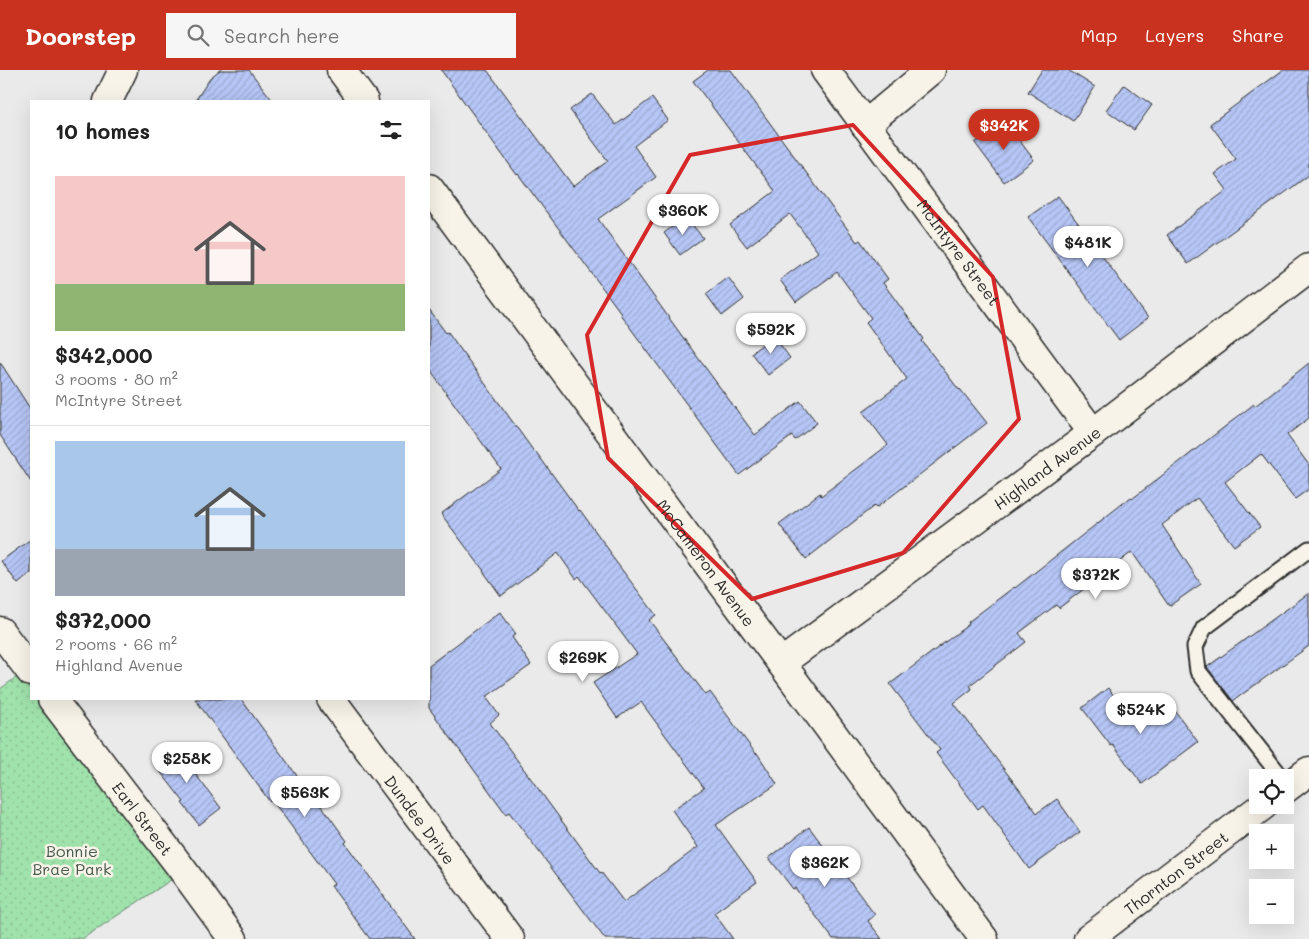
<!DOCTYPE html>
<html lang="en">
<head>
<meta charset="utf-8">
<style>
  body { margin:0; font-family:Mali,sans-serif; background:#f6f6f6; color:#222; height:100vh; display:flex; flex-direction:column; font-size:19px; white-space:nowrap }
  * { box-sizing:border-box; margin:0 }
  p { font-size:16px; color:#767676 }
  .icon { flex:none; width:28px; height:28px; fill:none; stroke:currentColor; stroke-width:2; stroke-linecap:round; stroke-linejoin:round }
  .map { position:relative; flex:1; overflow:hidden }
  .sheet { position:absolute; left:30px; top:30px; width:400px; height:600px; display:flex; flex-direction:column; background:#fff; border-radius:0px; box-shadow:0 5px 20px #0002 }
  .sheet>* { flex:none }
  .tools { position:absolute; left:1249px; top:699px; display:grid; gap:10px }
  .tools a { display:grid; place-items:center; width:45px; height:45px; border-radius:0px; background:#fff; box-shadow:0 5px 20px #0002; font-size:25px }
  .price { position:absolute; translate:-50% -42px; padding:0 11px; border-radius:18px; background:#fff; color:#222; font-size:16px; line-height:32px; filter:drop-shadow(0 1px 2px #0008) }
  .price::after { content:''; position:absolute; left:50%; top:30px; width:15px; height:11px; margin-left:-8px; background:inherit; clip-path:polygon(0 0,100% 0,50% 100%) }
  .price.selected { background:#c8321e; color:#fff }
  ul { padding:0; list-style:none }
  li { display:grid; align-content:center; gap:10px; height:265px; padding:0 25px }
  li+li { border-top:1px solid #e0e0e0 }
  li span { display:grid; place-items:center; height:155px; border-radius:0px; color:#555 }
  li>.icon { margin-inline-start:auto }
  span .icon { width:90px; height:90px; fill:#fffc; stroke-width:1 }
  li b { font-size:21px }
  h2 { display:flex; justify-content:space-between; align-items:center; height:60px; padding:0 25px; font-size:21px }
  header { display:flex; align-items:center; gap:30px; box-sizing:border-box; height:70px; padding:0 25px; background:#c8321e; color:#fff }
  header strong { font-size:24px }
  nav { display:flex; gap:28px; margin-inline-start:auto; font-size:18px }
  .search { width:350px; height:45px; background:#f6f6f6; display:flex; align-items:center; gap:12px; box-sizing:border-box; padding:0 18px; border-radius:0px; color:#767676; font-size:19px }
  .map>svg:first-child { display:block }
  .park { fill:url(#park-dots); stroke:#66866c }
  .building { fill:url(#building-hatch); stroke:#2b2b2b }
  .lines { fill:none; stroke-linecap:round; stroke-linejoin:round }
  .lane-casing { stroke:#2b2b2b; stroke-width:19 }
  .street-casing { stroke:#2b2b2b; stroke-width:31 }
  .secondary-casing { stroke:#2b2b2b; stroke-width:31 }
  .lane { stroke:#f7f3e8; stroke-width:15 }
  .street { stroke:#f7f3e8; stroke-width:28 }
  .secondary { stroke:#f7f3e8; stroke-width:28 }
  .marked { fill:none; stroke:#d62828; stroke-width:4; stroke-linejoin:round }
  .labels { text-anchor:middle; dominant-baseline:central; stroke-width:5; stroke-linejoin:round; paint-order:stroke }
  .street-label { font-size:16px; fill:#2b2b2b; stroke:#f7f3e8 }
  .park-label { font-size:16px; fill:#48594b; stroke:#f7f3e8 }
</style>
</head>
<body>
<header>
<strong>Doorstep</strong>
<div class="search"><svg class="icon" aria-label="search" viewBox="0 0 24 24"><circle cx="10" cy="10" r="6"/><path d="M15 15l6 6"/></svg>Search here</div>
<nav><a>Map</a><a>Layers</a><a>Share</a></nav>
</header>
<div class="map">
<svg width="1309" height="869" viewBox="0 0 1309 869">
  <defs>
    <pattern id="park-dots" width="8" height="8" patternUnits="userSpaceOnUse" patternTransform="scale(1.25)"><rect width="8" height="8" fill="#a0e2ac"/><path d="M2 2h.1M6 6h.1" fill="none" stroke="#8ac294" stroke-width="1.8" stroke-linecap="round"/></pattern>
    <pattern id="building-hatch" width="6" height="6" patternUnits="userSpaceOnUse" patternTransform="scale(1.25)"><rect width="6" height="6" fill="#b6c6f6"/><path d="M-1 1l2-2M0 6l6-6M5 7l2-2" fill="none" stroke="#9daad3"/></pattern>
  </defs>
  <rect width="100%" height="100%" fill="#eaeaeb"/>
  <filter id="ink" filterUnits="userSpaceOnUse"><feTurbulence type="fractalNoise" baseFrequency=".02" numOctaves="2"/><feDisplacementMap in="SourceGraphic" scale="10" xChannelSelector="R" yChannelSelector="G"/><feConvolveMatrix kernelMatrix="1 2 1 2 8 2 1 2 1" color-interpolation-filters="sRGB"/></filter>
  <g filter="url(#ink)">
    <!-- park -->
    <polygon class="park" points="21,604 31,617 31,629 40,629 177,806 82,869 0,869 0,619"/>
    <!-- building -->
    <g class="building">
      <polygon points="220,0 249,0 273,31 195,31 211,7"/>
      <polygon points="441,0 487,0 573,116 608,91 570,40 592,24 616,55 652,28 668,50 634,76 656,107 598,149 682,266 755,365 800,331 817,353 795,370 792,366 739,405 620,244 621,243 562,163 518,104 517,105"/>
      <polygon points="708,0 731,0 857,172 860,170 888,209 883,213 924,269 922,271 959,320 960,319 987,353 876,438 874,436 806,489 779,454 820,423 821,426 888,375 863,342 907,309 866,252 871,248 837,202 796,232 780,210 818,182 790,144 747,177 730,155 775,121 693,11"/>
      <polygon points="1042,0 1068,0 1095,17 1073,51 1028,22"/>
      <polygon points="1283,0 1309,0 1309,105 1188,194 1167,165 1227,120 1215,104 1236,89 1210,54"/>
      <polygon points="1124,15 1152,35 1134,60 1106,40"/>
      <polygon points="1005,51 1034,90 1004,112 975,73"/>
      <polygon points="1058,126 1148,248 1119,270 1028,147"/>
      <polygon points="686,147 703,168 680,185 664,163"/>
      <polygon points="728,207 744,229 722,246 706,224"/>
      <polygon points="429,240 446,263 448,262 535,383 536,382 579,441 580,440 611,483 610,484 656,545 649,550 706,625 710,622 756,684 757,683 777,714 716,755 757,812 714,843 733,869 605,869 509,742 506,744 429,638 429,595 500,542 516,564 512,567 531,595 486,627 499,645 490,653 600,803 601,802 624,832 698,777 672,740 704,718 641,632 617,648 593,613 637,584 579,506 576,509 558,483 501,526 483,501 484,501 441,444 501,399 429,299"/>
      <polygon points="774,266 790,288 768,305 751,283"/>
      <polygon points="0,292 31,340 31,412 0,365"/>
      <polygon points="1309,293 1309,348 1287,365 1309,395 1309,419 1295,429 1261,384 1225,412 1260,457 1234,476 1197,428 1162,455 1201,514 1169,536 1132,482 1059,538 1056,535 1019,563 1026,572 970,615 972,619 954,633 1037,743 1057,729 1080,762 1029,799 983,735 978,739 936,683 940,680 890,614 969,554 968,552 1014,517 1015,518 1131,427 1132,429 1254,334 1255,336"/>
      <polygon points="31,469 31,503 18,514 1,491"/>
      <polygon points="1309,523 1309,576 1233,631 1207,597"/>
      <polygon points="1108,618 1138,658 1170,634 1198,672 1142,714 1113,675 1111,676 1082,638"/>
      <polygon points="195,629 241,629 317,733 319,732 347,771 345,773 415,869 370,869 331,816 334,814 272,730 270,732"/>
      <polygon points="175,674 191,696 190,697 221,738 199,755 182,733 184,732 152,691"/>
      <polygon points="809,757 875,845 868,851 882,869 833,869 795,818 793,819 769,788"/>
    </g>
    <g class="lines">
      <defs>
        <polyline id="lane" points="1282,708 1198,601 1195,577 1204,558 1309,479"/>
        <g id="street">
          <polyline points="341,0 364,31"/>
          <path id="s1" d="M825 0 1093 363"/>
          <polyline points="108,31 123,0"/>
          <polyline points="865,55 931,0"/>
          <path id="s2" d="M429 118 781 593 984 869"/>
          <polyline points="0,561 31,602"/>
          <path id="s3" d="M781 593 1093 363 1309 198"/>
          <path id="s4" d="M52 629 179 795 233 869"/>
          <path id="s5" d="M331 629 510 869"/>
        </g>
        <g id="secondary">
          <polyline points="1285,719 1309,701"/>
          <path id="s6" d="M1088 869 1264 735"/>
        </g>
      </defs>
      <!-- lane casing -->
      <use href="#lane" class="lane-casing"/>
      <!-- street casing -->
      <use href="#street" class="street-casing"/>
      <!-- secondary casing -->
      <use href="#secondary" class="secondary-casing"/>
      <!-- lane -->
      <use href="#lane" class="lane"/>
      <!-- street -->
      <use href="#street" class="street"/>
      <!-- secondary -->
      <use href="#secondary" class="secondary"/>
    </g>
  </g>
  <!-- marked area -->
  <path class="marked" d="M853 55 993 207 1019 349 903 483 752 529 608 388 587 265 690 85Z"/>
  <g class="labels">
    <!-- street labels -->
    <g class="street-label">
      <text stroke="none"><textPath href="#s1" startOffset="226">McIntyre Street</textPath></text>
      <text stroke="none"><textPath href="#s3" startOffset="330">Highland Avenue</textPath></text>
      <text stroke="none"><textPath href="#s2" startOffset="466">McCameron Avenue</textPath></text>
      <text stroke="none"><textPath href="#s4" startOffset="150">Earl Street</textPath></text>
      <text stroke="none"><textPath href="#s5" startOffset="150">Dundee Drive</textPath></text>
      <text stroke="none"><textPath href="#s6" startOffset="110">Thornton Street</textPath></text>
    </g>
    <!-- park labels -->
    <g class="park-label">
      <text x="72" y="780">Bonnie<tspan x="72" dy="18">Brae Park</tspan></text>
    </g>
  </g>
</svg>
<div class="tools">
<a><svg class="icon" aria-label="locate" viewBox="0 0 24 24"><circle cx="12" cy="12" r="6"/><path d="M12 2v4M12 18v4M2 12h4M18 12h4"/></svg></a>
<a>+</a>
<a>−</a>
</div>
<b class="price selected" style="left:1004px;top:81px">$342K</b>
<b class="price" style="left:683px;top:166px">$360K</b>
<b class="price" style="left:1088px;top:198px">$481K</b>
<b class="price" style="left:771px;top:285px">$592K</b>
<b class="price" style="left:1096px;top:530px">$372K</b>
<b class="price" style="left:583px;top:613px">$269K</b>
<b class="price" style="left:1141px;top:665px">$524K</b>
<b class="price" style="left:187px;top:714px">$258K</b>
<b class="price" style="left:305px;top:748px">$563K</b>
<b class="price" style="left:825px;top:818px">$362K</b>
<section class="sheet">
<h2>10 homes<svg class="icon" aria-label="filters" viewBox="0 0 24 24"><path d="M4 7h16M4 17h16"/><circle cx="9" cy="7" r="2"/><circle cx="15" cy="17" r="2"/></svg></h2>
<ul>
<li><span style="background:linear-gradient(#f6c9c9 70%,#8fb573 0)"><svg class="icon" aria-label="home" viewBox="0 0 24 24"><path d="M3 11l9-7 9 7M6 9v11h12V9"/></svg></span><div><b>$342,000</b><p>3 rooms · 80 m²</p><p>McIntyre Street</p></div></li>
<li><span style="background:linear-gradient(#a9c7e8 70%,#9aa5b1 0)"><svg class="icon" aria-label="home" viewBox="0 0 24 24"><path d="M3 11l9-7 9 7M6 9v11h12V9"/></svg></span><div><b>$372,000</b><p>2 rooms · 66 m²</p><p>Highland Avenue</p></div></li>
</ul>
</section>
</div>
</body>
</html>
